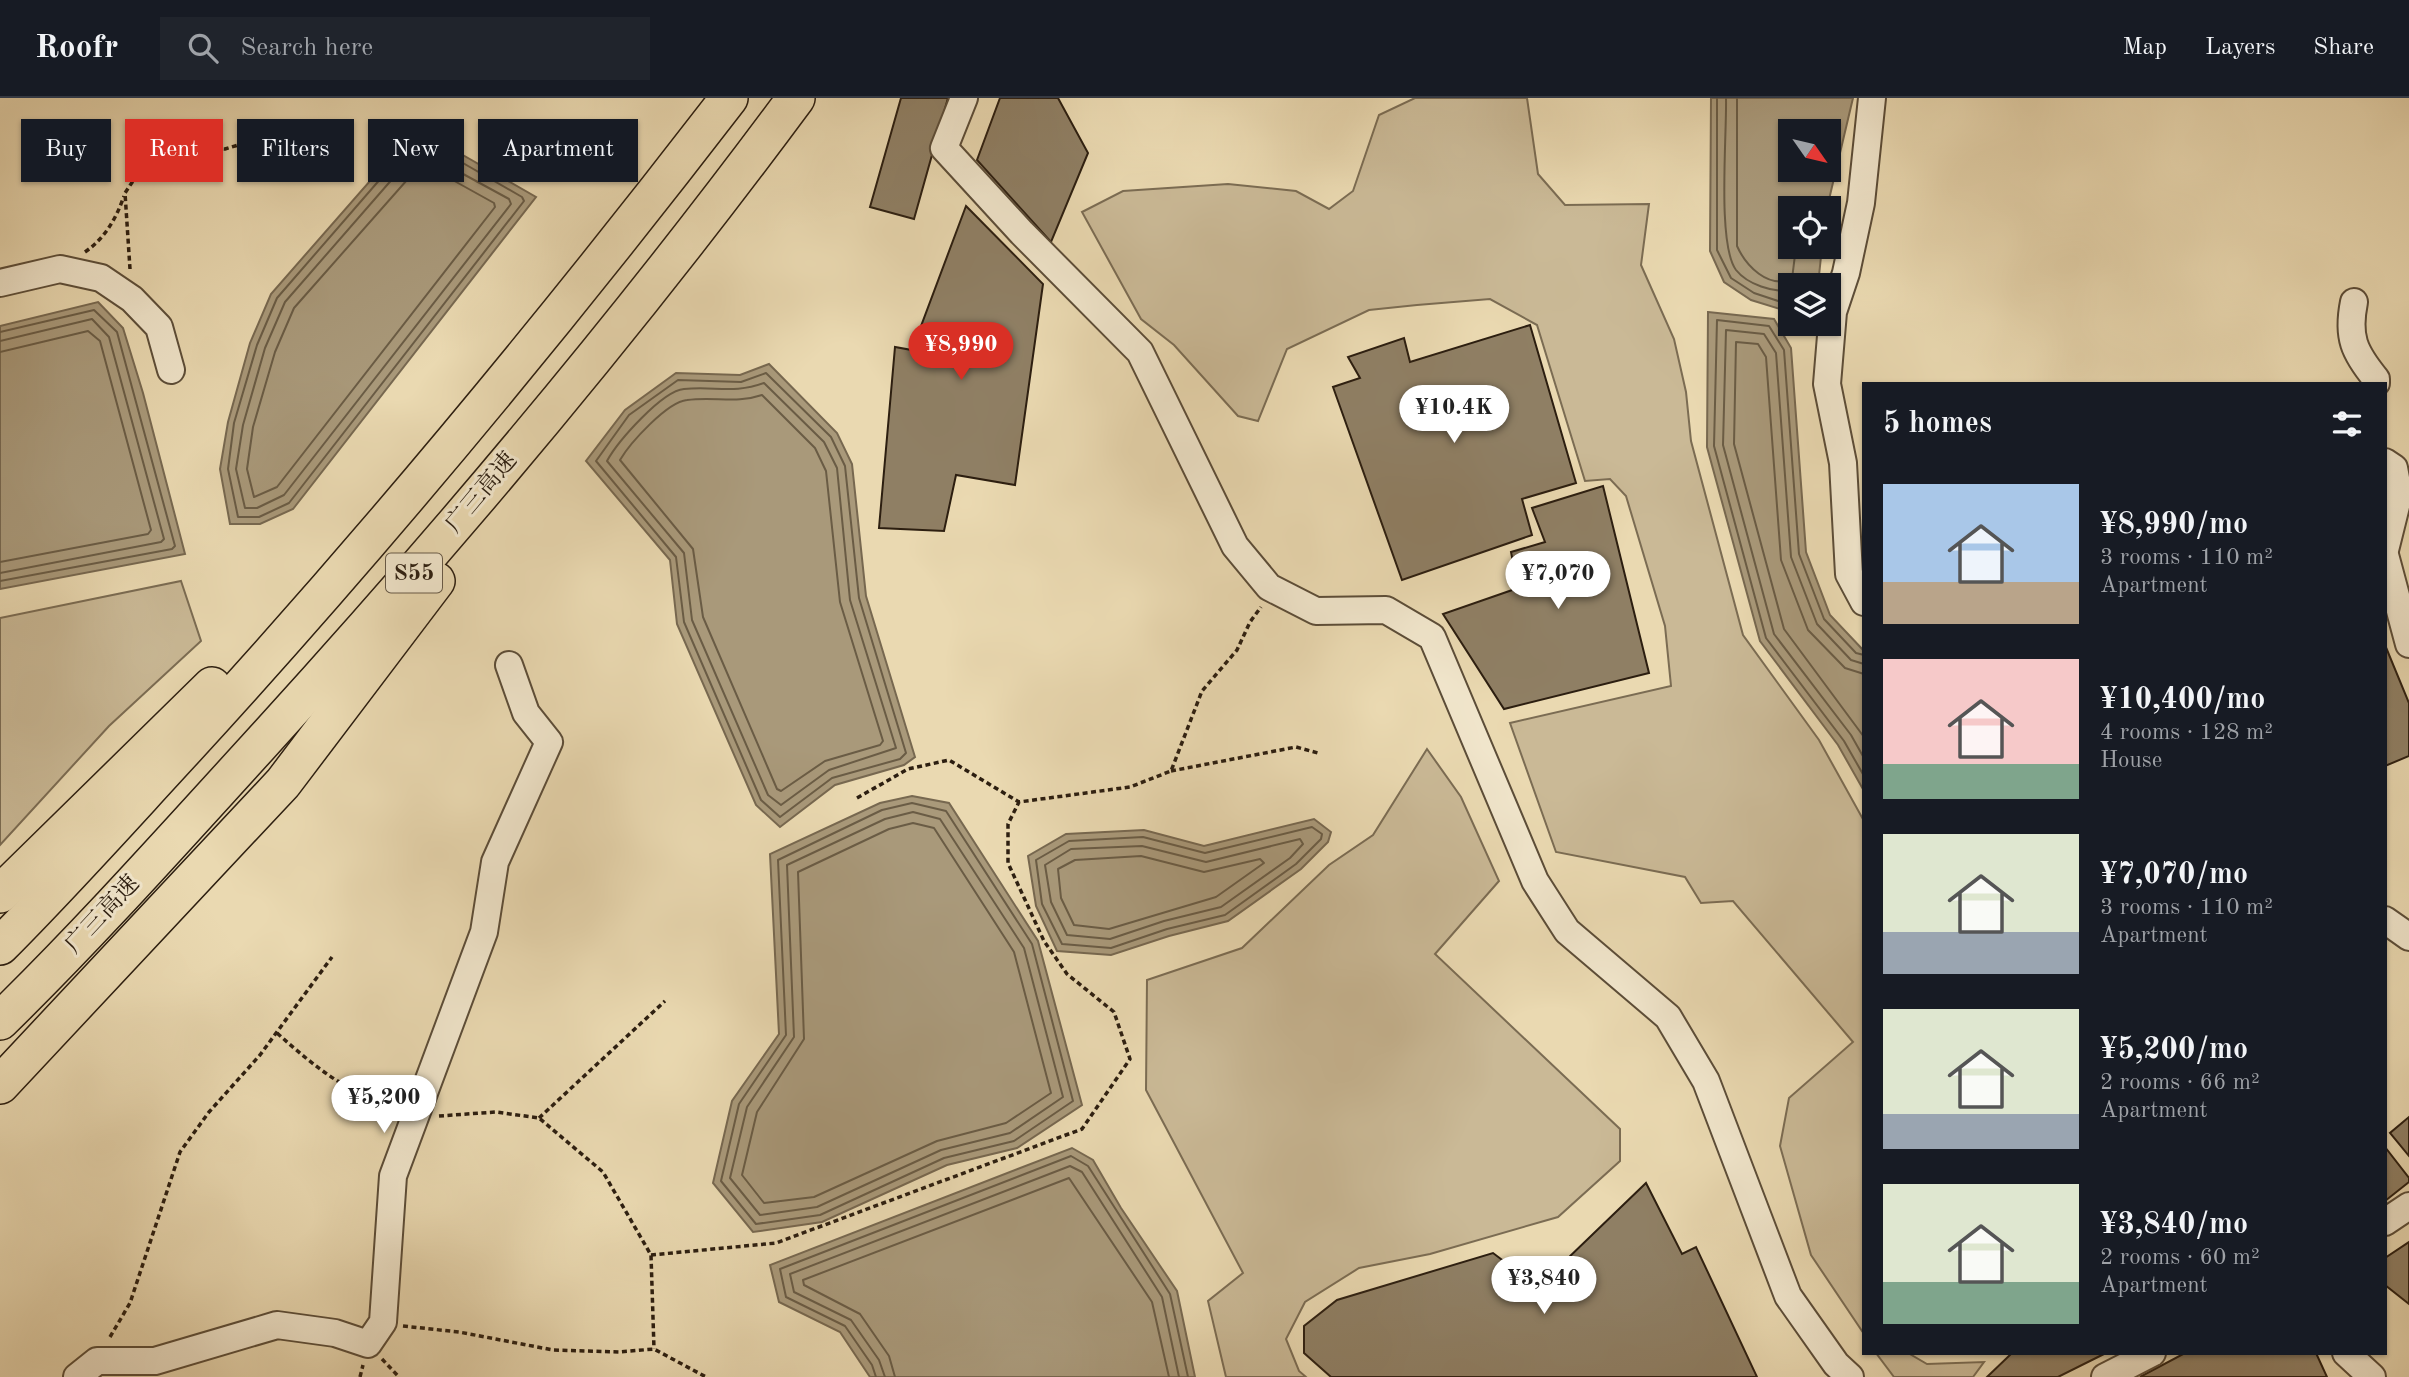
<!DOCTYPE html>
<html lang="en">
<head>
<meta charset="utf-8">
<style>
  body { margin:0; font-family:"Old Standard TT","Noto Serif SC",serif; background:#20242c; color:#f1f3f6; height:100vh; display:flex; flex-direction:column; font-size:26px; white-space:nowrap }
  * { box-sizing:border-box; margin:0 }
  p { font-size:23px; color:#9ea1a6 }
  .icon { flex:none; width:38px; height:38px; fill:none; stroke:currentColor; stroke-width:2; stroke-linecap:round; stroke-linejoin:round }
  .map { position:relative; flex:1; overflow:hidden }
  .sheet { position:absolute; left:1862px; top:284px; width:525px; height:973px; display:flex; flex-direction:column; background:#171b24; border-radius:0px; box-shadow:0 2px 5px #0004 }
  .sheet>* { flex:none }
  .guide { position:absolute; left:21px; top:21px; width:665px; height:63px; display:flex; gap:14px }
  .needle { width:46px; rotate:124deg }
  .controls { position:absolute; left:1778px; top:21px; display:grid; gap:14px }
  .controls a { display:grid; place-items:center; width:63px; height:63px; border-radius:0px; background:#171b24; box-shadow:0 2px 5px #0004; font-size:35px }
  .price { position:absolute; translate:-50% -60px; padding:0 16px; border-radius:24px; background:#fff; color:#222; font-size:23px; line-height:46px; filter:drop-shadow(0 2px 4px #0008) }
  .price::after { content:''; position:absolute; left:50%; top:42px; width:21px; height:16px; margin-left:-10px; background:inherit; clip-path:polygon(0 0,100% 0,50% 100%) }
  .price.active { background:#d93025; color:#fff }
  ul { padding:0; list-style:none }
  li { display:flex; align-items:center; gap:21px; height:175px; padding:0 21px }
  li span { display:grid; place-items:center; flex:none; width:196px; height:140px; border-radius:0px; color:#555 }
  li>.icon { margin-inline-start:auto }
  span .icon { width:84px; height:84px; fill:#fffc; stroke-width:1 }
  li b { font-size:30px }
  h2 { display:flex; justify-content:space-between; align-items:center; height:84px; padding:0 21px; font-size:30px }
  .chip { padding:0 24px; border-radius:0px; background:#171b24; box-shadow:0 2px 5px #0004; font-size:24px; line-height:63px }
  .chip.active { background:#d93025; color:#fff }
  header { display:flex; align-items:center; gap:42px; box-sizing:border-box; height:98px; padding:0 35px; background:#171b24; border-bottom:2px solid #363941 }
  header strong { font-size:33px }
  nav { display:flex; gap:38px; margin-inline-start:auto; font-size:24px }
  .search { width:490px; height:63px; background:#20242c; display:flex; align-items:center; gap:18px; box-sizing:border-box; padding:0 24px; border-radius:0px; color:#9ea1a6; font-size:26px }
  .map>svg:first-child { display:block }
  .green { fill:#cab996; stroke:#7b6c53; stroke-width:2 }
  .water { fill:#a9997a; stroke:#776850; stroke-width:2; fill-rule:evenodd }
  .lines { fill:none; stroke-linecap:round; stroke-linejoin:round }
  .shore { stroke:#6a5c45; stroke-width:2 }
  .building { fill:#8f7f64; stroke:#2c1e10; stroke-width:2 }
  .minor-casing { stroke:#5c4d38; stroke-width:30 }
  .highway-casing { stroke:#2c1e10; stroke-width:40 }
  .path { stroke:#2c1e10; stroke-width:3.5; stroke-dasharray:5 3.5; stroke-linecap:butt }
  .minor { stroke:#f1e6cc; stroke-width:26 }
  .highway { stroke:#ead9b1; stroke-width:37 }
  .labels { text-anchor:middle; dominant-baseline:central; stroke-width:6; stroke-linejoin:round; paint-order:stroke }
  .shield { fill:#f1e6cc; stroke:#675a48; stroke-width:2 }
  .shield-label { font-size:23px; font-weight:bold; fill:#2c1e10 }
  .street-label { font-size:24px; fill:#2c1e10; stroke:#f1e6cc }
</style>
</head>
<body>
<header>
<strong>Roofr</strong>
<div class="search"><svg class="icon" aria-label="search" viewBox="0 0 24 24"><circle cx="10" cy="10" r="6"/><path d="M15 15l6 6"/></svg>Search here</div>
<nav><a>Map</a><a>Layers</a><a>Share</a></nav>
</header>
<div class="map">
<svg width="2409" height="1279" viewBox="0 0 2409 1279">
  <rect width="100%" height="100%" fill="#ead9b1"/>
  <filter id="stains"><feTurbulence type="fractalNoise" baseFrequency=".00286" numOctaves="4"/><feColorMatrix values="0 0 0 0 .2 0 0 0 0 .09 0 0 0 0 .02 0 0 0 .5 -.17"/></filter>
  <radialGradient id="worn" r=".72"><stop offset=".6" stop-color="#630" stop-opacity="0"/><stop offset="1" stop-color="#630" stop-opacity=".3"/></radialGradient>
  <!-- green -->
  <g class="green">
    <polygon points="1415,0 1527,0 1538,76 1565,107 1649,106 1641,167 1674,241 1686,294 1691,343 1743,537 1819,642 1864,723 1864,1236 1811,1157 1780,1048 1789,1000 1853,944 1733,803 1701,805 1685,779 1556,754 1510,625 1671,588 1665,528 1626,398 1610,381 1585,383 1537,227 1490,201 1417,207 1369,212 1287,251 1258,323 1238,318 1174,247 1141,221 1082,114 1123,93 1228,86 1296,93 1329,111 1353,93 1379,17"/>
    <polygon points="181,483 201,543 109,628 0,747 0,520"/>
    <polygon points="1427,651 1461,699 1499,783 1435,856 1620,1031 1620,1063 1558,1119 1430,1156 1359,1170 1305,1204 1286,1241 1299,1273 1306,1279 1226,1279 1208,1203 1243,1175 1146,992 1147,882 1242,850 1329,767 1373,737"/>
    <polygon points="1876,1255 1908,1255 1927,1266 1984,1264 1973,1279 1894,1279"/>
  </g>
  <!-- water -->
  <g class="water">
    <path d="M1711 0H1853L1827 110H1790V149H1822L1818 187H1790V208L1783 212 1751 202 1724 184 1710 153ZM1790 33H1829V72H1790Z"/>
    <polygon points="421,33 536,99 293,411 260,426 230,426 220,371 228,324 250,245 271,196 398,51"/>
    <polygon points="98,204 123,230 143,295 185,456 0,491 0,228"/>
    <polygon points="1708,214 1774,221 1791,250 1806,454 1830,517 1864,553 1864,693 1838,647 1760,543 1707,349"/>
    <polygon points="769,266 837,335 852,366 866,498 915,659 904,667 835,687 780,729 756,707 677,526 670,462 586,363 625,312 676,275 740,277"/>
    <polygon points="912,698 949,705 1038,843 1082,1007 1017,1050 947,1067 822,1124 753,1134 713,1085 732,1003 779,936 770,756 880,705"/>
    <polygon points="1314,721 1331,734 1328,744 1301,771 1228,823 1169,838 1111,857 1057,853 1036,808 1028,758 1066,736 1144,732 1204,748"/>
    <polygon points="1072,1050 1093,1062 1121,1110 1177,1193 1195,1279 870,1279 840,1234 779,1204 770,1167"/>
  </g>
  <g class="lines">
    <!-- shore -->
    <g class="shore">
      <polyline points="1717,0 1717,152 1731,180 1754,195 1781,204 1790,202"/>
      <path d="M1726 0C1727 37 1717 146 1736 172 1748 187 1773 194 1790 193"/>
      <path d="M1737 0V148C1746 168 1768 191 1792 181L1796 149"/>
      <polygon points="423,42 522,99 524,103 289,405 259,419 238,419 228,371 234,325 257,247 277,200 402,56"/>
      <polygon points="421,53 509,101 511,106 284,397 257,410 245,410 236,371 243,327 265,250 285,204 408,63"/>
      <polygon points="422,65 494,105 495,109 277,389 254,399 247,371 253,329 275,254 294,210"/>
      <polyline points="0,234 94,212 117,234 175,448 172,451 0,483"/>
      <polyline points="0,243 92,221 109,239 164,441 161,444 0,475"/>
      <polyline points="0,254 88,233 100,243 151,432 148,436 0,464"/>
      <polygon points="766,275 831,339 845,368 859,500 906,655 900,661 832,680 780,719 761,702 684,524 676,459 596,363 629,317 678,282 741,284"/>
      <path d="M764 285 824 344 837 370 850 502 896 650 829 672 781 707 768 697 692 522 684 455 607 363C618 343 662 293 684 291 715 288 734 296 764 285Z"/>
      <path d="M762 297 815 350 826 373 840 504 883 643 880 647 825 663 781 693 777 691 703 519 693 451 620 362C630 345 667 304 687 302 714 298 736 306 762 297Z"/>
      <polyline points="1864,557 1856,555 1824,521 1799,456 1784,252 1769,228 1717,222 1714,348 1766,540 1844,643 1864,678"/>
      <polyline points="1864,566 1851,562 1817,526 1791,459 1776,255 1764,236 1726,232 1723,347 1774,536 1851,637 1864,660"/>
      <polyline points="1864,576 1845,570 1808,532 1781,462 1766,259 1758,246 1736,244 1734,346 1784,531 1864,639"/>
      <polygon points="912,705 946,713 1032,846 1073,1003 1014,1043 944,1060 820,1117 756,1126 721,1083 739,1006 786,937 778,762 882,712"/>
      <polygon points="913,714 940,721 1024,850 1063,999 1010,1035 941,1052 817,1109 760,1117 730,1080 747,1009 794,939 787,767 885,721"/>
      <polygon points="913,725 934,730 1014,854 1051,995 1006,1025 937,1043 814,1099 764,1105 742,1077 757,1014 804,941 798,774 889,731"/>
      <polygon points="1312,729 1322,736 1321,741 1296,766 1225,817 1167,831 1111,850 1062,846 1042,806 1036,762 1069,743 1143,739 1205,755"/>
      <polygon points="1300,741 1303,746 1290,760 1221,809 1164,823 1110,841 1067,837 1051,804 1045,767 1071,751 1142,748 1206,764"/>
      <polygon points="1141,758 1204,774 1260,761 1264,765 1216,799 1109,831 1074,827 1061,800 1058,771 1075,762"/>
      <polyline points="876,1279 872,1267 845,1228 786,1199 780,1171 1071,1058 1088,1068 1170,1196 1188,1279"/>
      <polyline points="885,1279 879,1262 851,1222 794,1194 790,1176 1070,1068 1082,1074 1162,1199 1179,1279"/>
      <polyline points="895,1279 889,1258 860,1216 804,1187 803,1182 1069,1080 1152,1204 1169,1279"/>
    </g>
  </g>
  <!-- building -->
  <g class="building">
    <polygon points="901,0 948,0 914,121 870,109"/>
    <polygon points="1000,0 1058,0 1088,55 1051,144 977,62"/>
    <polygon points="966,108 1043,186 1015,387 956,377 944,433 879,430 895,249 912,252"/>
    <polygon points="1530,227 1576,385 1522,401 1532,437 1402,482 1333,289 1360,280 1348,259 1404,240 1410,264"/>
    <polygon points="1603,388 1649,575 1504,611 1443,516 1518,490 1511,454 1545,444 1532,410"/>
    <polygon points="2385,547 2409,605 2409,658 2385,668"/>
    <polygon points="2409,1019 2409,1058 2390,1035"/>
    <polygon points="2385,1049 2409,1080 2409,1084 2385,1103"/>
    <polygon points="1646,1085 1682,1156 1696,1149 1757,1279 1331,1279 1304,1255 1304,1228 1337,1202 1493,1155 1538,1189"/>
    <polygon points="2409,1144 2409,1206 2385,1187 2385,1160"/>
    <polygon points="2012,1255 2106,1255 2058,1279 1987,1279"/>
    <polygon points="2185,1255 2316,1255 2327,1279 2140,1279"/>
  </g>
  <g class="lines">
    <defs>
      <g id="minor">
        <polyline points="964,0 944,50 1022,135 1140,254 1235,448 1269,489 1316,513 1386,512 1432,539 1535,783 1567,833 1668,919 1706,983 1788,1198 1836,1266 1850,1279"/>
        <polyline points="0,185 60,171 101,180 132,201 159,229 171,272"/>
        <path d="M2354 204C2347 239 2354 254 2376 281V285"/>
        <polyline points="2385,364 2394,370 2399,396 2385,452"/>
        <polyline points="2385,457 2409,546"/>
        <polyline points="1864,504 1849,476 1843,365 1827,286 1833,214 1846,175 1861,105 1872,0"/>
        <polyline points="2385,822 2409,839"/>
        <polyline points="2385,1124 2409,1108"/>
        <polyline points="2346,1255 2372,1279"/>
        <polyline points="77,1279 97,1263 155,1263 277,1227 335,1235 368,1246 383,1224 393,1078 484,834 495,764 549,644 526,615 509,567"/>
        <polyline points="2105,1279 2152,1255"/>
      </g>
      <g id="highway">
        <polyline points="0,796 212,588"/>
        <path d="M0 848C62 786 121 720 181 655 374 445 555 226 729 0"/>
        <path d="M0 923C89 836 172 743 256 651 446 443 628 227 796 0"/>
        <polyline points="0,987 283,685 436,483"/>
      </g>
    </defs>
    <!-- minor casing -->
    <use href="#minor" class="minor-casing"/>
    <!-- highway casing -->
    <use href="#highway" class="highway-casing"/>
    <!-- path -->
    <g class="path">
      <path d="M85 154C105 140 116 121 124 98"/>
      <polyline points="130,171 125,95 147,62 175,49 225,51 255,42"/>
      <polyline points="1171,673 1296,649 1318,655"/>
      <polyline points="857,700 908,671 949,662 1019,704"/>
      <path d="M277 935C317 971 343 991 394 1011"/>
      <polyline points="439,1018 496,1014 539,1020 603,1074 651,1157 654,1251"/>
      <polyline points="539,1020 665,903"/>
      <polyline points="651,1157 776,1145 1082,1031 1130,961 1114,914 1067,876 1044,843 1008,765 1008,726 1019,704 1130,689 1171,673 1202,593 1237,552 1250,524 1261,509"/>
      <polyline points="403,1228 459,1234 553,1252 619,1254 654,1251 706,1279"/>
      <polyline points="110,1239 130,1205 180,1054 209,1014 260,957 332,859"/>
      <polyline points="382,1261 399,1279"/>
      <polyline points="360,1279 363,1267"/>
    </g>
    <!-- minor -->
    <use href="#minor" class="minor"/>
    <!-- highway -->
    <use href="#highway" class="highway"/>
  </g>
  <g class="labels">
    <!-- shield labels -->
    <rect class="shield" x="386" y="455.5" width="56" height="39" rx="5"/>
    <g class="shield-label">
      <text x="414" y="475">S55</text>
    </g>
    <!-- street labels -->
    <g class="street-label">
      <text transform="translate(482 395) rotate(-50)">广三高速</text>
      <text transform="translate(103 817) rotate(-47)">广三高速</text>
    </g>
  </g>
  <rect width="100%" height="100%" filter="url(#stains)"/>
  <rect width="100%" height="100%" fill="url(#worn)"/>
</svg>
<div class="controls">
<a><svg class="needle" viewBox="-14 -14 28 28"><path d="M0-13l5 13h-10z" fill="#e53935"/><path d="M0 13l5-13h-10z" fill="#9ea1a6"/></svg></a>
<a><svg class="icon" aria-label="locate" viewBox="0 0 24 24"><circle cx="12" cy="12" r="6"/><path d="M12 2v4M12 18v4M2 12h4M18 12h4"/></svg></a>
<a><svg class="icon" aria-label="layers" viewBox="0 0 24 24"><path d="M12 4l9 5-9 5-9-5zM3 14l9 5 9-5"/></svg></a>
</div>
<b class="price active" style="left:961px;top:284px">¥8,990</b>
<b class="price" style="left:1454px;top:347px">¥10.4K</b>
<b class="price" style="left:1558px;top:513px">¥7,070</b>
<b class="price" style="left:384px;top:1037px">¥5,200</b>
<b class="price" style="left:1544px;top:1218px">¥3,840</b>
<div class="guide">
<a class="chip">Buy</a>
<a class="chip active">Rent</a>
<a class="chip">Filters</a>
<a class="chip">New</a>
<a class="chip">Apartment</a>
</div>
<section class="sheet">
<h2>5 homes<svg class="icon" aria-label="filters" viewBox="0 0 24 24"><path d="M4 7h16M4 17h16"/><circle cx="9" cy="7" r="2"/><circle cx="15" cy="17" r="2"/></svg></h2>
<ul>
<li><span style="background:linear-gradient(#a9c7e8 70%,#b9a48a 0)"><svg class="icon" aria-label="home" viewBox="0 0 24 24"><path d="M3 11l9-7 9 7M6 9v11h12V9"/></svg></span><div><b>¥8,990/mo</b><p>3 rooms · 110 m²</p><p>Apartment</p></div></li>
<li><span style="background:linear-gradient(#f6c9c9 75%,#7fa58c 0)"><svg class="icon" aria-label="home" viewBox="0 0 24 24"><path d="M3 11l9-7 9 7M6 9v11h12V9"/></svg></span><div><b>¥10,400/mo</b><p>4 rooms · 128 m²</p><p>House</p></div></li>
<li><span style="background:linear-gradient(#dfe7d0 70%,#9aa5b1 0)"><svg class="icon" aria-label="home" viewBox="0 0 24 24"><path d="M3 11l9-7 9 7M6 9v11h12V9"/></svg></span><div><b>¥7,070/mo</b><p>3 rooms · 110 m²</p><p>Apartment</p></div></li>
<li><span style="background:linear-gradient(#dfe7d0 75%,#9aa5b1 0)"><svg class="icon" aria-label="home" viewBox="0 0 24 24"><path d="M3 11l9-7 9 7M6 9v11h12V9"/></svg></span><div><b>¥5,200/mo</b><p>2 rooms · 66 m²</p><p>Apartment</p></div></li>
<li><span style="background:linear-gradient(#dfe7d0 70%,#7fa58c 0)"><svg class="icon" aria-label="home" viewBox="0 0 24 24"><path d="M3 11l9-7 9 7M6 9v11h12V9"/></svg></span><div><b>¥3,840/mo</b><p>2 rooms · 60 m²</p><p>Apartment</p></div></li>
</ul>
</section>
</div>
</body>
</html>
